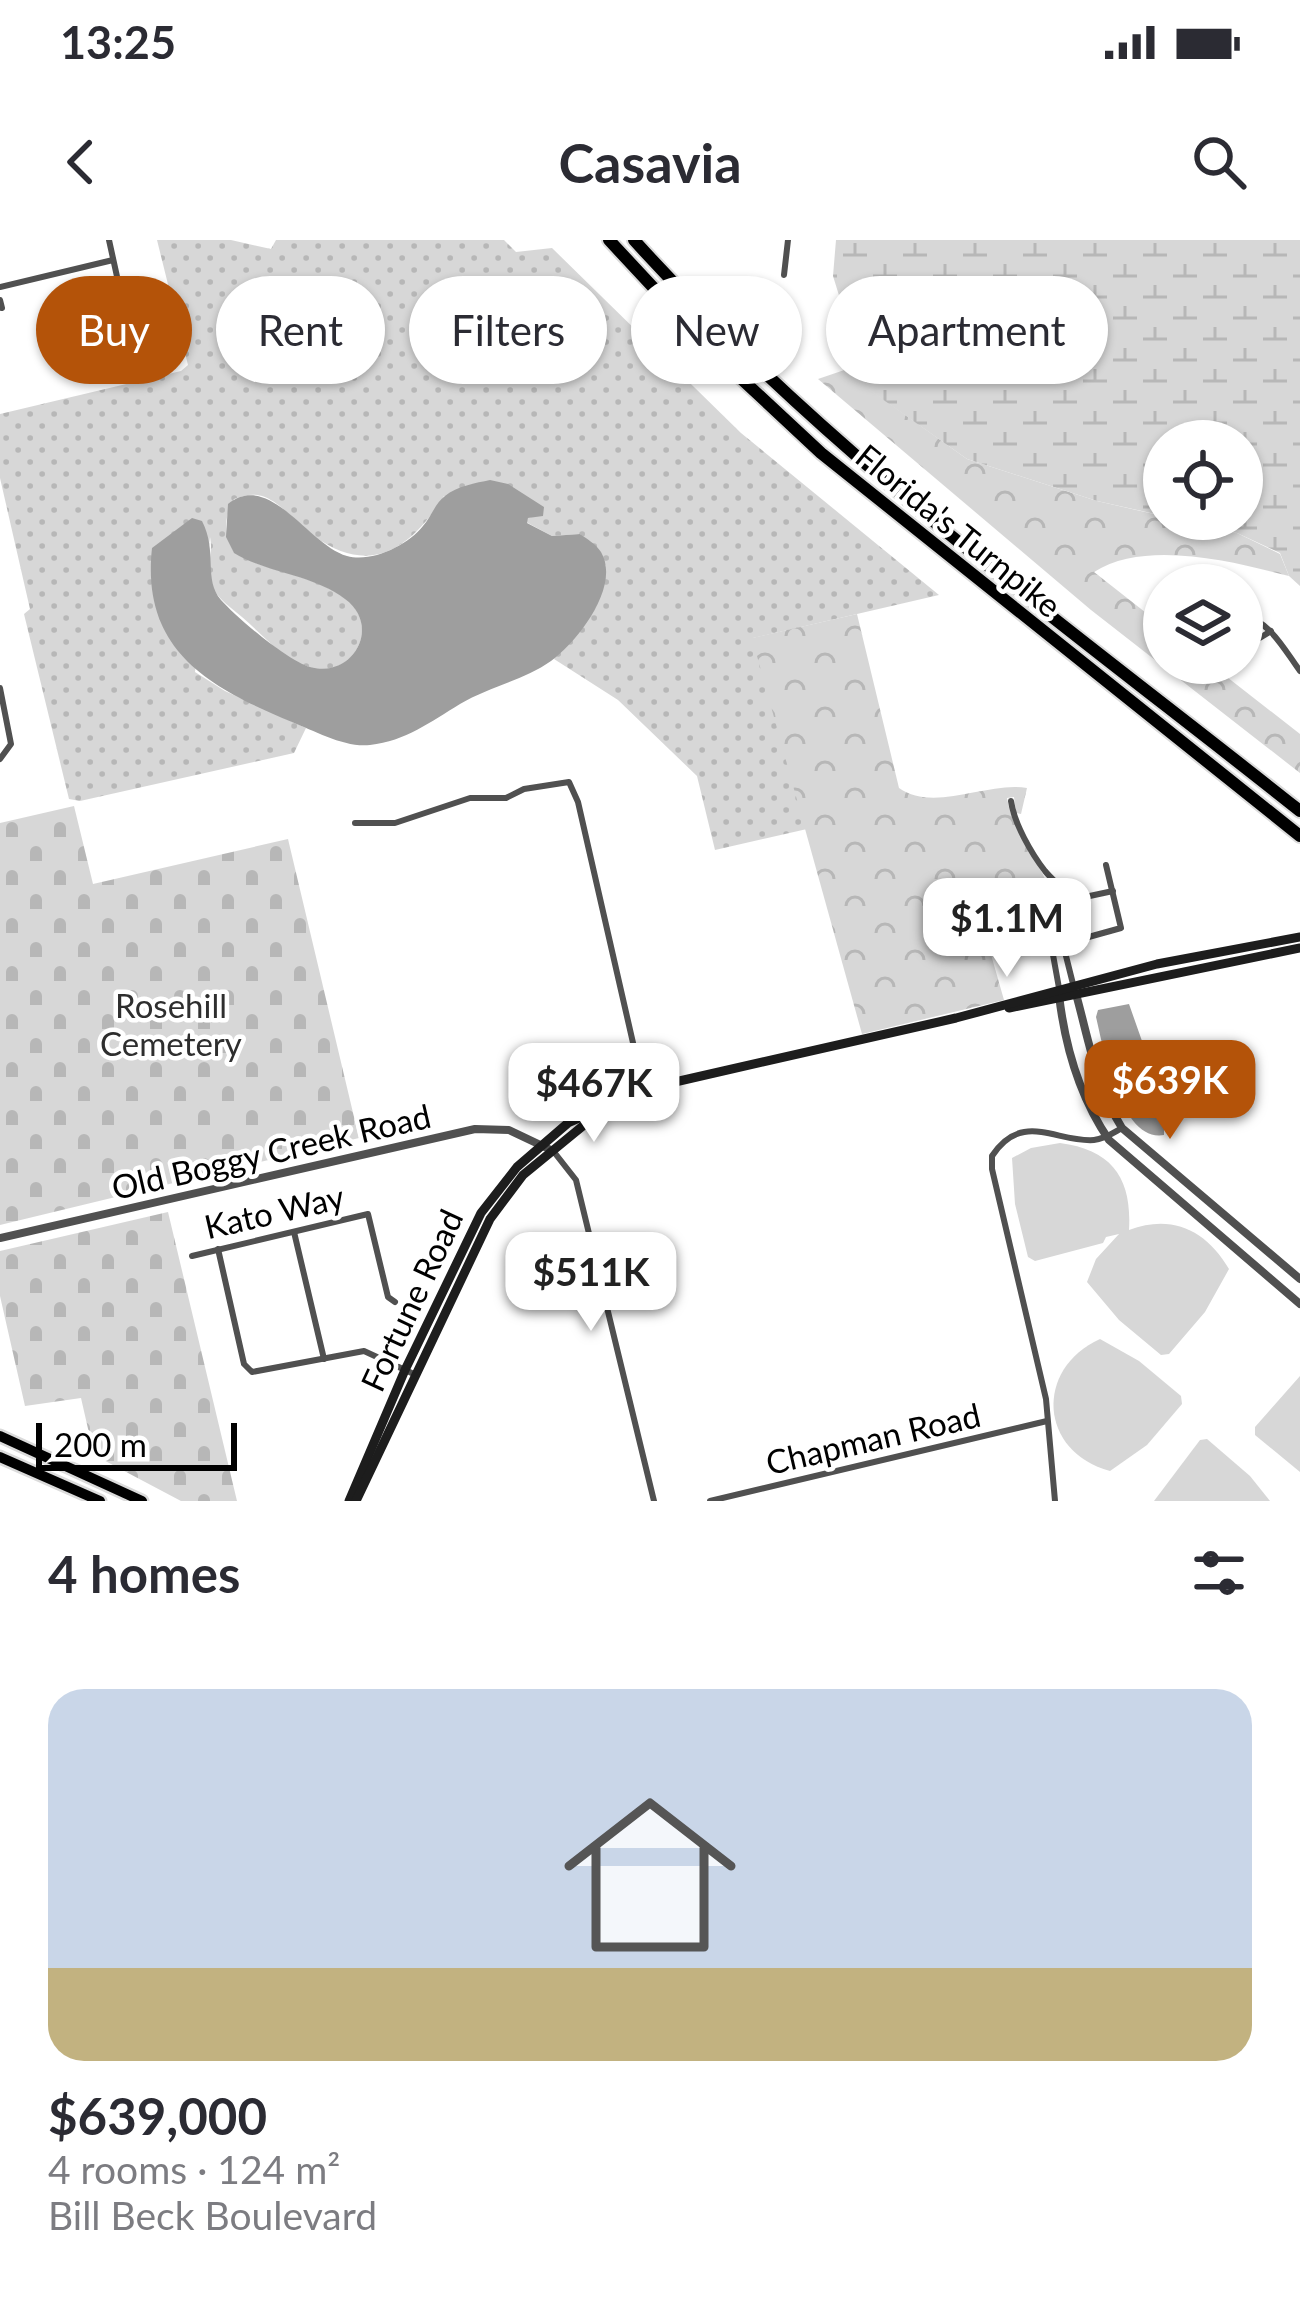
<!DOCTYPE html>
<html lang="en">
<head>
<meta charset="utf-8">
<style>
  body { margin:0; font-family:Lato,sans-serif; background:#f2f2f3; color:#2b2b33; height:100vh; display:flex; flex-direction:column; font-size:45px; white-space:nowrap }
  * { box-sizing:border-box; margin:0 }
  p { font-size:39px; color:#7c7c81 }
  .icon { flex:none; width:66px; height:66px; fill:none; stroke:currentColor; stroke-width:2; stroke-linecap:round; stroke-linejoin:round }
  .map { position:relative; height:1261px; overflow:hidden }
  .side { display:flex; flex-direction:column; background:#fff; flex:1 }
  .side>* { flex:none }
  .banner { position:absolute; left:36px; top:36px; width:1230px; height:108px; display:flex; gap:24px }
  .buttons { position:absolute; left:1143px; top:180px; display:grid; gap:24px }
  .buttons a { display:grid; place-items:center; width:120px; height:120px; border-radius:50%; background:#fff; box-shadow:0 3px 9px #0004; font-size:60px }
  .scale { position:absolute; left:36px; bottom:30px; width:201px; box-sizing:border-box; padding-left:12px; border:6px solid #000; border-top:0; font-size:33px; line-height:42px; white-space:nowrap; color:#000; -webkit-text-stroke:9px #fff; paint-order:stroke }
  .price { position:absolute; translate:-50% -102px; padding:0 27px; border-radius:24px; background:#fff; color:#222; font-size:39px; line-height:78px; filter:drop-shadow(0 3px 6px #0008) }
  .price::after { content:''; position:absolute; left:50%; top:72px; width:36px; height:27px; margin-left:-18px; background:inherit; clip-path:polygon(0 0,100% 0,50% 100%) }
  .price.active { background:#b45309; color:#fff }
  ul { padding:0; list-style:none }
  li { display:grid; align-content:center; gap:24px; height:636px; padding:0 48px }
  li+li { border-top:3px solid #e1e1e2 }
  li span { display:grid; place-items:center; height:372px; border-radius:36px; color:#555 }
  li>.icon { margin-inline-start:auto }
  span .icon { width:216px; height:216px; fill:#fffc; stroke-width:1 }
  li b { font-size:51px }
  h2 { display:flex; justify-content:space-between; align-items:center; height:144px; padding:0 48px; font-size:51px }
  .tag { padding:0 42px; border-radius:54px; background:#fff; box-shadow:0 3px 9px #0004; font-size:42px; line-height:108px }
  .tag.active { background:#b45309; color:#fff }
  .status { display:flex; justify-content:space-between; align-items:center; height:84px; padding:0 60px; background:#fff; direction:ltr }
  .status svg { height:33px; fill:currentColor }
  header { display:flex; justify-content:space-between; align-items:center; height:156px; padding:0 48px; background:#fff; font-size:54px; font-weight:700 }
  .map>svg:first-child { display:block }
  .grass { fill:url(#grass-dots) }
  .forest { fill:url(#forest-crowns) }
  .wetland { fill:url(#wetland-marsh) }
  .cemetery { fill:url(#cemetery-stones) }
  .garden { fill:#d7d7d7 }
  .water { fill:#9e9e9e }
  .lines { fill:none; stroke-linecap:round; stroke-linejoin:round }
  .trunk-casing { stroke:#dbdbdb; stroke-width:15 }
  .motorway-casing { stroke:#dbdbdb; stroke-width:16 }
  .minor { stroke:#505050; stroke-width:6 }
  .tertiary { stroke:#505050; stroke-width:8 }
  .secondary { stroke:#1d1d1d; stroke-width:9 }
  .trunk { stroke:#000; stroke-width:10 }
  .motorway { stroke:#000; stroke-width:12 }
  .labels { text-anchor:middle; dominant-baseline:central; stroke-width:9; stroke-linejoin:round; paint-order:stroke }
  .street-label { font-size:33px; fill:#000; stroke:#fff }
  .park-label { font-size:33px; fill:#2e2e2e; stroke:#fff }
</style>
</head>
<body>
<div class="status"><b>13:25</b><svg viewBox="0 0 49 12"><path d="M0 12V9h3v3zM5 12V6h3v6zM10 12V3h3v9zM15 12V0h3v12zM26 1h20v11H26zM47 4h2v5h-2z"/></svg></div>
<header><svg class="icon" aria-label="back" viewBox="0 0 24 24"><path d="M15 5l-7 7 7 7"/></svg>Casavia<svg class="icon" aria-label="search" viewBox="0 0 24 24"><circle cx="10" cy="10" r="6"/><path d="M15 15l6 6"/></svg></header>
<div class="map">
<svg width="1300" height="1261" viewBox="0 0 1300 1261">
  <defs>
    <pattern id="grass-dots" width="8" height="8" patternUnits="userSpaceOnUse" patternTransform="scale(3)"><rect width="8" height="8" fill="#d7d7d7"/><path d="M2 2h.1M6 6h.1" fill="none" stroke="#b7b7b7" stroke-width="1.8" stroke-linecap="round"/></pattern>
    <pattern id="forest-crowns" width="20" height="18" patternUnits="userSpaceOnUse" patternTransform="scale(3)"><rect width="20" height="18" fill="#d7d7d7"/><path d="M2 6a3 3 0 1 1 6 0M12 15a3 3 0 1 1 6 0" fill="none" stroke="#b7b7b7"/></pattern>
    <pattern id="wetland-marsh" width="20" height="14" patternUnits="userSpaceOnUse" patternTransform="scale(3)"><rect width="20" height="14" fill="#d7d7d7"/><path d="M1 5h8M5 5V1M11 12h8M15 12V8" fill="none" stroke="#b7b7b7"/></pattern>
    <pattern id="cemetery-stones" width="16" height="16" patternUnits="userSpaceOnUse" patternTransform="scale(3)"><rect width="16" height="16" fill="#d7d7d7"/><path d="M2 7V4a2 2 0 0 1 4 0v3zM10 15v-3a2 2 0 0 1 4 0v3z" fill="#b7b7b7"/></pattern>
  </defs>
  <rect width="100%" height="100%" fill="#fff"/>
  <!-- grass -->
  <path class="grass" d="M157 0H231L271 9 276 0H504L516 12 552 8 741 193 939 355 753 398 807 589 715 610 697 536 618 460 554 419 596 367 606 326 580 294 552 296 526 282 528 278 539 275 444 256C411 309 370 337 314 296 297 284 281 262 262 256 252 253 244 256 234 259 224 279 223 291 234 312 266 333 313 333 346 359 382 387 352 440 309 427 281 418 263 395 242 377 228 365 210 354 209 334 208 321 213 312 210 297L195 432 225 451 306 488 294 513 80 561 69 559 24 374 30 369 0 238V174L181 131 188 125Z"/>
  <!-- forest -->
  <g class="forest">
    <path d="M859 125 869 149 967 219 1097 261 1237 293 1280 314 1289 336C1234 322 1146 299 1094 332L1164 387V423H1209L1300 494V533L1091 370 818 139Z"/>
    <path d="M857 374 899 548C934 573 988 541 1027 548L1021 574 1016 573 1014 557 1007 558C1013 596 1044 623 1052 659L1040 662 1041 669 1054 667 1056 675 984 690 1004 760 862 794 752 398Z"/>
  </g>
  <!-- wetland -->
  <polygon class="wetland" points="836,0 1300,0 1300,346 1289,336 1280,313 1237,293 1175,279 1242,279 1242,201 1164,201 1164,276 1097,261 967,219 868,149 833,36"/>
  <!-- cemetery -->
  <g class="cemetery">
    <polygon points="74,566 93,644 288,599 359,898 0,985 0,583"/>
    <polygon points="168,972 237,1261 181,1261 94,1215 81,1158 25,1166 0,1056 0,1011"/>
  </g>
  <!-- garden -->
  <g class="garden">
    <path d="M1060 903C1113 910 1132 939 1129 990 1172 974 1206 990 1229 1029L1205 1072 1169 1114 1161 1115 1119 1080 1087 1042 1096 1019 1119 994 1106 997 1103 1003 1035 1021 1028 1017 1015 964 1012 918 1031 908Z"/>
    <path d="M1100 1099 1139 1121 1181 1156 1182 1164 1147 1205 1110 1231C1039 1212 1034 1129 1100 1099Z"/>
    <polygon points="1300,1136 1300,1232 1255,1195 1255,1187"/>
    <polygon points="1207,1199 1250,1236 1270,1261 1154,1261 1200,1200"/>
  </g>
  <!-- water -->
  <g class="water">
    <path d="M490 240 508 244 544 267 543 276 528 278 527 283 552 296 580 294C587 299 596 304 601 312 621 346 578 401 551 421 524 440 489 447 460 464 430 482 406 501 370 505 345 508 315 491 292 482 208 447 141 410 152 308L192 278 202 281C218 312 203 339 221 360 237 378 288 421 310 427 353 439 382 386 345 359 312 334 266 333 234 313L226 297 228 264C270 230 308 305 347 316 372 323 408 305 423 286 431 277 436 262 445 256 457 246 476 243 490 240Z"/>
    <path d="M1129 764 1155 838 1164 889V895C1121 903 1103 807 1096 777L1098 770Z"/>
  </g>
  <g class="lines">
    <defs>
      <g id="trunk">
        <polyline points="0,1196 142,1261"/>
        <polyline points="0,1217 100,1261"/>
      </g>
      <g id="motorway">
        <polyline points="609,0 718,117 821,213 1300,596"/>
        <path d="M634 0C831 218 1071 389 1300 571"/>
      </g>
    </defs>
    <!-- trunk casing -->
    <use href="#trunk" class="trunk-casing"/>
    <!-- motorway casing -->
    <use href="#motorway" class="motorway-casing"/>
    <!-- minor -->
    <g class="minor">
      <polyline points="109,0 125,73 121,91"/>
      <polyline points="784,35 788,0"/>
      <polyline points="0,47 113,20"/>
      <polyline points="0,60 2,68"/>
      <path d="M1242 375C1270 381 1284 409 1300 431"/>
      <polyline points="1242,398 1253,402 1271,391"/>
      <polyline points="0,448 11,504 0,519"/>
      <path d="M1011 561C1014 583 1031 613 1045 631 1054 642 1063 647 1071 660L1113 651"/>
      <polyline points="355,583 395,583 470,558 506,558 524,549 569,542 578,562 644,851"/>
      <polyline points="1044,665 1071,660 1078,693 1085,698 1121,688 1106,625"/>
      <polyline points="1044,665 1056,676 1073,744"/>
      <polyline points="1044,665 1059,748"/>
      <polyline points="554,912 576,940 654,1261"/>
      <polyline points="294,992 324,1119"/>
      <polyline points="218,1009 244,1124 252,1132 364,1111 416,1135"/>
      <polyline points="192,1016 368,974 388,1057 395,1062"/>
      <polyline points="710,1261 1047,1181"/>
      <path d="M1055 1261 1046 1159 992 929V916C1022 870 1057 903 1094 900 1105 899 1113 893 1122 888"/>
    </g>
    <!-- tertiary -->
    <g class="tertiary">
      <path d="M1076 754C1089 801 1096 846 1122 888L1300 1039"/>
      <path d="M1059 755C1065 807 1079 856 1109 900L1300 1064"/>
      <polyline points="0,998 475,889 509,890 551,910"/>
    </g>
    <!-- secondary -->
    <g class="secondary">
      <polyline points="1009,768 1300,708"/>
      <polyline points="349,1261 405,1130 481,973 517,927 568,883 627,857 675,842 956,778 1157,724 1300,697"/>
      <polyline points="356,1261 490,979 523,935 595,876"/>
    </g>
    <!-- trunk -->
    <use href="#trunk" class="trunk"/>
    <!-- motorway -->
    <use href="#motorway" class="motorway"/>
  </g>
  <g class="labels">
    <!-- street labels -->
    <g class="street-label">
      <text transform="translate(959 290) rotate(39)">Florida's Turnpike</text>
      <text transform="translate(271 911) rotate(-13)">Old Boggy Creek Road</text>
      <text transform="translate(274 971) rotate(-13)">Kato Way</text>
      <text transform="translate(411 1060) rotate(-65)">Fortune Road</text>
      <text transform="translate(873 1198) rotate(-13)">Chapman Road</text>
    </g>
    <!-- park labels -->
    <g class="park-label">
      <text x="171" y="765">Rosehill<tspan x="171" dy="38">Cemetery</tspan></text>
    </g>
  </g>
</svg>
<div class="buttons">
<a><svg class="icon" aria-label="locate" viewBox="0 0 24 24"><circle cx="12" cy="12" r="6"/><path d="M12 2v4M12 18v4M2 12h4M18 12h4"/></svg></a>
<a><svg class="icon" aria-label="layers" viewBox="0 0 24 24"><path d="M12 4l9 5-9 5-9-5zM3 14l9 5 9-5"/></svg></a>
</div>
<div class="scale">200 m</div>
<b class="price" style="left:1007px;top:740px">$1.1M</b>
<b class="price active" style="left:1170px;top:902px">$639K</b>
<b class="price" style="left:594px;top:905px">$467K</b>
<b class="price" style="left:591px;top:1094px">$511K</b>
<div class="banner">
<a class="tag active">Buy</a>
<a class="tag">Rent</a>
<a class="tag">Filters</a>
<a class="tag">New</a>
<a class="tag">Apartment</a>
</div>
</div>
<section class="side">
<h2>4 homes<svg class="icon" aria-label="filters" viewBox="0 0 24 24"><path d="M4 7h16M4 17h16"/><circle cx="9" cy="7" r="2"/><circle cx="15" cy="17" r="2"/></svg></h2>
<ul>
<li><span style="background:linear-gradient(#c9d6e8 75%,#c2b280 0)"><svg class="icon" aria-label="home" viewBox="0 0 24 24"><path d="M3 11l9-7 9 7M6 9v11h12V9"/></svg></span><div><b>$639,000</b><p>4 rooms · 124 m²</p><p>Bill Beck Boulevard</p></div></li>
</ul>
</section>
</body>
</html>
